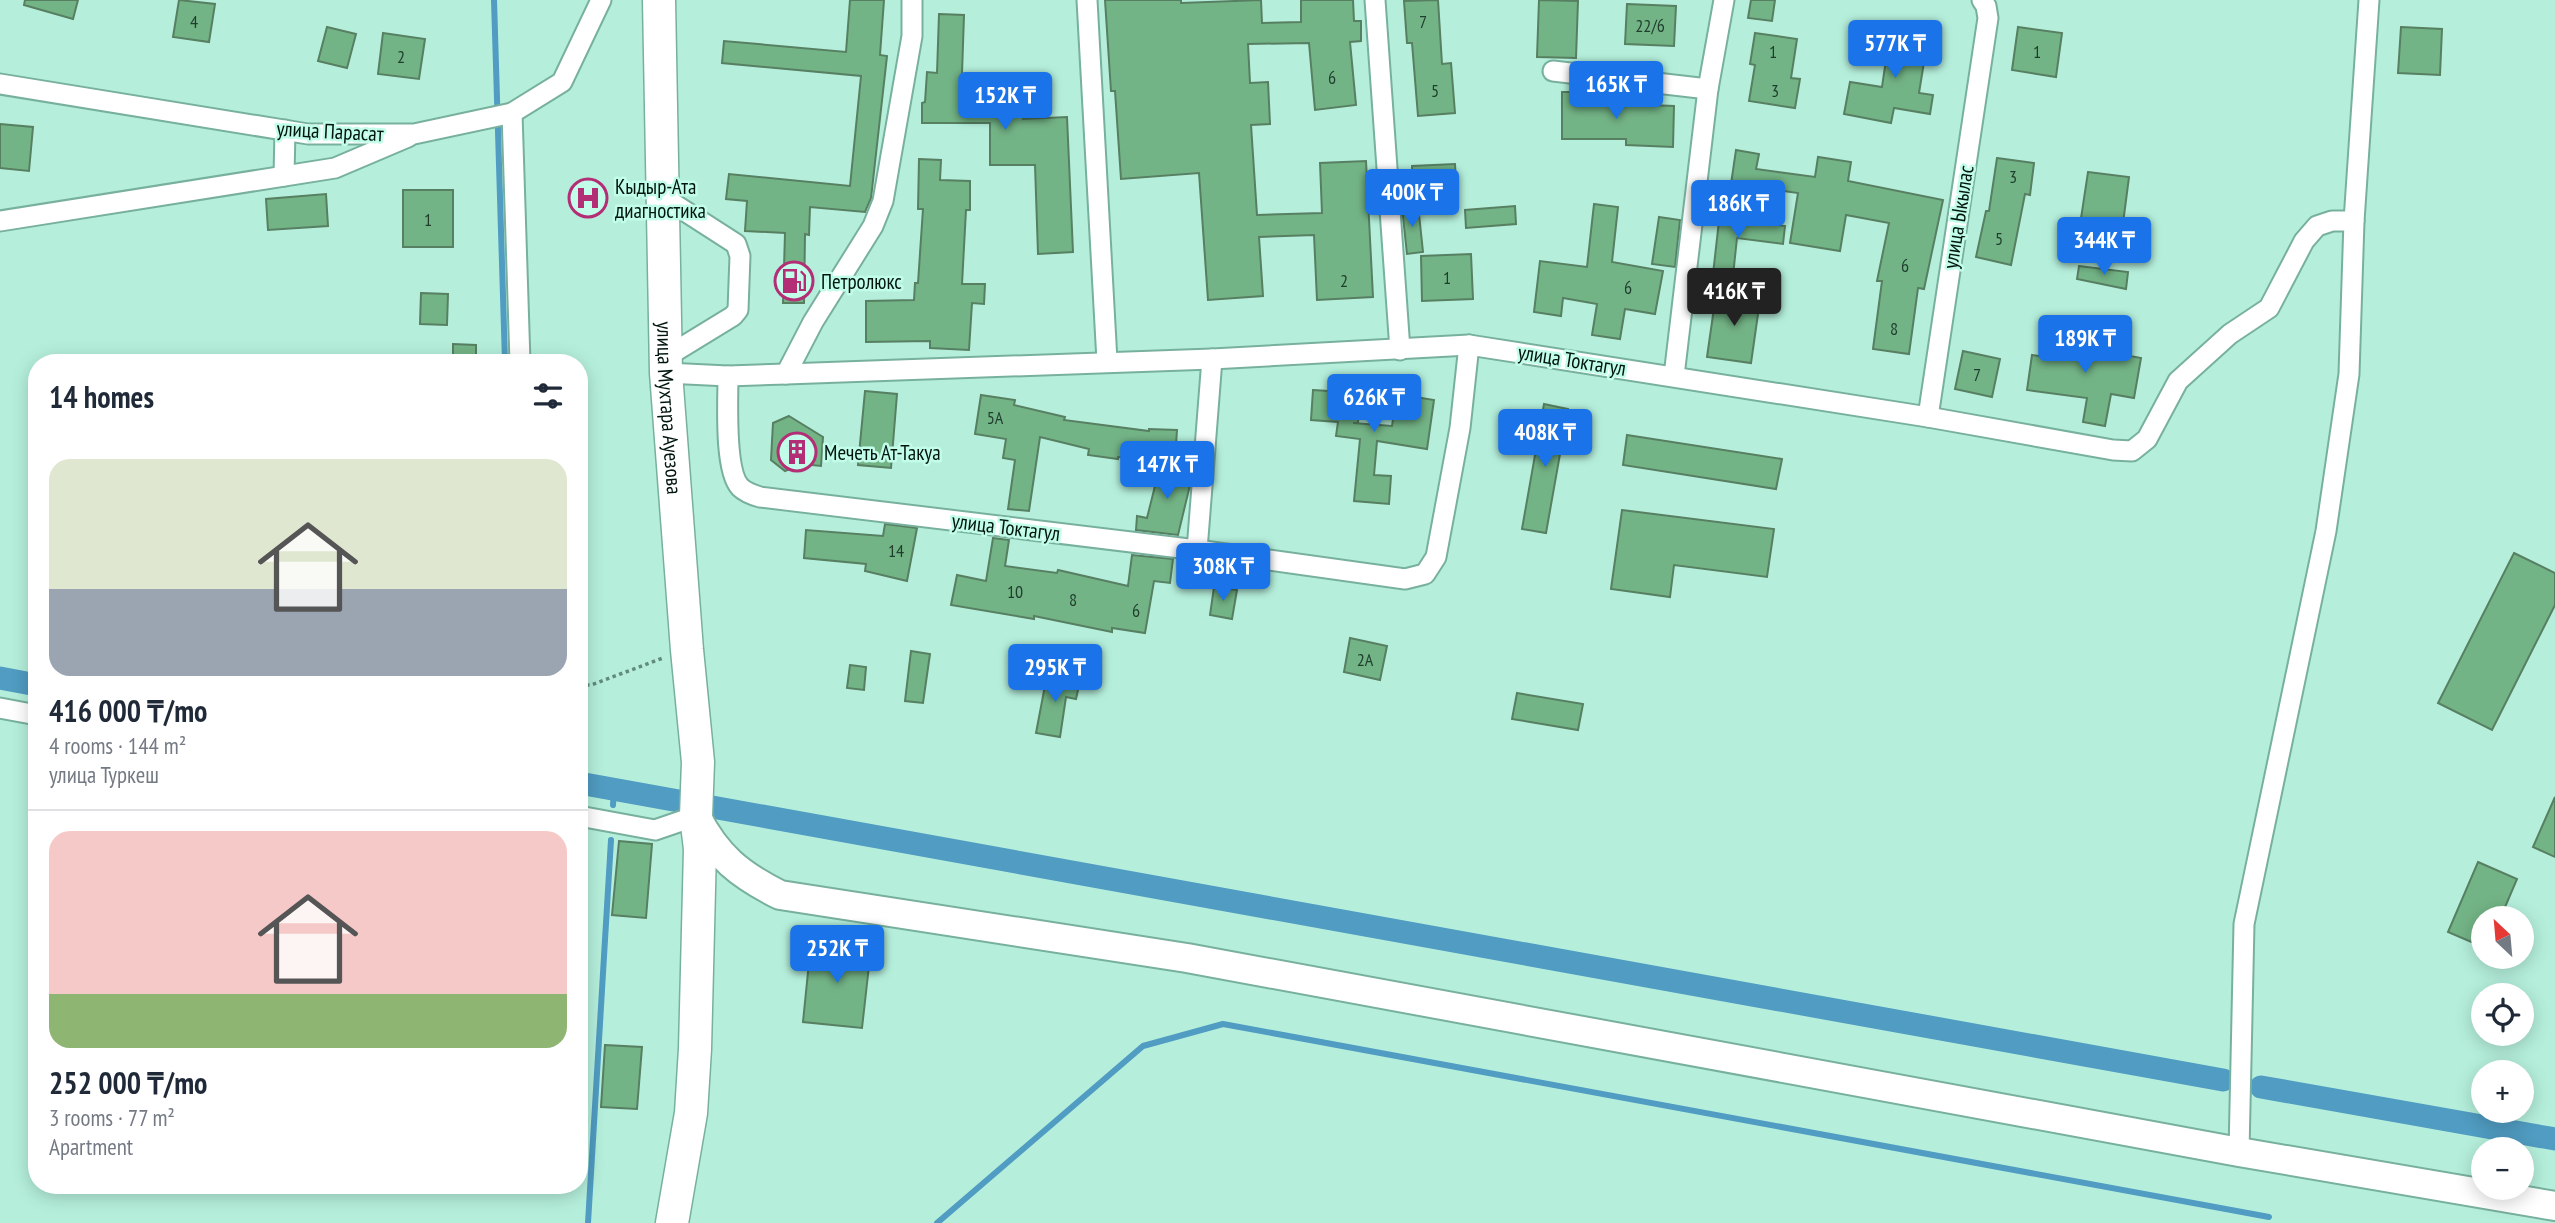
<!DOCTYPE html>
<html lang="en">
<head>
<meta charset="utf-8">
<style>
  body { margin:0; font-family:"PT Sans Narrow",sans-serif; background:#f2f2f3; color:#1f2937; height:100vh; display:flex; flex-direction:column; font-size:26px; white-space:nowrap }
  * { box-sizing:border-box; margin:0 }
  p { font-size:23px; color:#747a83 }
  .icon { flex:none; width:38px; height:38px; fill:none; stroke:currentColor; stroke-width:2; stroke-linecap:round; stroke-linejoin:round }
  .map { position:relative; flex:1; overflow:hidden }
  .drawer { position:absolute; left:28px; top:354px; width:560px; height:840px; display:flex; flex-direction:column; background:#fff; border-radius:28px; box-shadow:0 4px 18px #0003 }
  .drawer>* { flex:none }
  .needle { width:46px; rotate:334deg }
  .buttons { position:absolute; left:2471px; top:906px; display:grid; gap:14px }
  .buttons a { display:grid; place-items:center; width:63px; height:63px; border-radius:50%; background:#fff; box-shadow:0 4px 18px #0003; font-size:35px }
  .price { position:absolute; translate:-50% -60px; padding:0 16px; border-radius:7px; background:#1a73e8; color:#fff; font-size:23px; line-height:46px; filter:drop-shadow(0 2px 4px #0008) }
  .price::after { content:''; position:absolute; left:50%; top:42px; width:21px; height:16px; margin-left:-10px; background:inherit; clip-path:polygon(0 0,100% 0,50% 100%) }
  .price.active { background:#222; color:#fff }
  ul { padding:0; list-style:none }
  li { display:grid; align-content:center; gap:14px; height:371px; padding:0 21px }
  li+li { border-top:2px solid #e0e1e3 }
  li span { display:grid; place-items:center; height:217px; border-radius:21px; color:#555 }
  li>.icon { margin-inline-start:auto }
  span .icon { width:126px; height:126px; fill:#fffc; stroke-width:1 }
  li b { font-size:30px }
  h2 { display:flex; justify-content:space-between; align-items:center; height:84px; padding:0 21px; font-size:30px }
  .map>svg:first-child { display:block }
  .lines { fill:none; stroke-linecap:round; stroke-linejoin:round }
  .stream { stroke:#509cc2; stroke-width:6 }
  .canal { stroke:#509cc2; stroke-width:23 }
  .building { fill:#73b486; stroke:#577f62; stroke-width:2 }
  .street-casing { stroke:#78b09e; stroke-width:23 }
  .secondary-casing { stroke:#78b09e; stroke-width:32 }
  .primary-casing { stroke:#78b09e; stroke-width:35 }
  .path { stroke:#628a7d; stroke-width:3.5; stroke-dasharray:3.5 3.5; stroke-linecap:butt }
  .street { stroke:#fff; stroke-width:19 }
  .secondary { stroke:#fff; stroke-width:28 }
  .primary { stroke:#fff; stroke-width:32 }
  .labels { text-anchor:middle; dominant-baseline:central; stroke-width:5; stroke-linejoin:round; paint-order:stroke }
  .number-label { font-size:18px; fill:#1e3d2d }
  .street-label { font-size:21px; fill:#01150f; stroke:#c2fde9 }
  .poi-label { font-size:21px; fill:#01150f; stroke:#c2fde9; text-anchor:start }
</style>
</head>
<body>
<div class="map">
<svg width="2555" height="1223" viewBox="0 0 2555 1223">
  <rect width="100%" height="100%" fill="#b5efdc"/>
  <g class="lines">
    <!-- stream -->
    <g class="stream">
      <polyline points="494,0 505,362"/>
      <polyline points="613,805 614,789"/>
      <polyline points="588,1223 611,840"/>
      <polyline points="937,1223 1143,1046 1223,1024 2269,1217"/>
    </g>
    <!-- canal -->
    <g class="canal">
      <polyline points="0,678 37,685"/>
      <polyline points="579,783 2223,1080"/>
      <polyline points="2261,1087 2555,1139"/>
    </g>
  </g>
  <!-- building -->
  <g class="building">
    <polygon points="25,0 78,0 73,19 24,5"/>
    <polygon points="179,0 215,4 209,42 173,37"/>
    <polygon points="850,0 884,0 880,55 887,56 871,198 865,212 810,207 809,235 805,234 804,303 783,303 785,233 745,231 747,201 726,199 729,174 850,186 861,76 722,63 724,41 846,52"/>
    <polygon points="1105,0 1181,0 1181,3 1261,0 1262,23 1301,22 1301,0 1353,0 1354,21 1361,21 1361,41 1350,42 1356,105 1315,110 1309,43 1248,44 1250,83 1268,82 1270,124 1251,125 1257,215 1322,213 1320,163 1366,161 1373,297 1317,300 1314,235 1259,237 1263,296 1208,300 1199,173 1121,179 1115,91 1111,91"/>
    <polygon points="1438,0 1442,64 1451,63 1455,113 1418,116 1412,43 1407,43 1404,1"/>
    <polygon points="1539,0 1578,1 1576,58 1537,57"/>
    <polygon points="1751,0 1775,0 1772,21 1748,18"/>
    <polygon points="1627,4 1676,6 1674,46 1625,44"/>
    <polygon points="939,14 964,15 962,74 1011,77 1010,108 1023,108 1023,119 1067,117 1073,252 1038,254 1035,165 990,165 990,123 922,123 922,103 925,102 927,72 937,73"/>
    <polygon points="1891,26 1929,31 1919,93 1933,95 1930,114 1894,108 1891,123 1844,114 1850,82 1882,87"/>
    <polygon points="327,27 356,34 347,68 318,61"/>
    <polygon points="2018,27 2062,33 2056,77 2012,70"/>
    <polygon points="2401,27 2442,29 2440,75 2398,73"/>
    <polygon points="383,33 425,39 419,79 378,74"/>
    <polygon points="1755,33 1797,39 1791,78 1800,79 1795,108 1749,101 1755,65 1750,64"/>
    <polygon points="1562,92 1598,92 1598,103 1674,106 1673,147 1626,145 1626,139 1562,139"/>
    <polygon points="0,124 33,127 29,171 0,168"/>
    <polygon points="1736,150 1759,154 1756,169 1815,177 1818,157 1851,162 1848,181 1943,200 1924,289 1918,288 1909,354 1873,349 1882,281 1877,281 1889,223 1846,215 1840,251 1790,243 1798,193 1731,184"/>
    <polygon points="1997,158 2034,163 2030,195 2025,194 2011,265 1976,257 1986,211 1989,211"/>
    <polygon points="919,159 941,160 940,180 970,181 970,210 966,210 962,284 985,284 984,304 972,303 969,350 930,348 930,341 866,342 866,301 914,300 915,283 918,283 923,209 918,209"/>
    <polygon points="1455,164 1457,200 1414,202 1412,166"/>
    <polygon points="2088,172 2129,177 2122,231 2080,225"/>
    <rect x="403" y="190" width="50" height="57"/>
    <polygon points="326,194 328,226 268,230 266,199"/>
    <polygon points="1721,203 1740,205 1738,220 1785,226 1783,244 1737,238 1732,285 1712,283"/>
    <polygon points="1594,204 1618,207 1612,262 1663,271 1655,314 1625,309 1620,339 1592,335 1597,304 1563,298 1561,316 1534,312 1540,261 1587,267"/>
    <polygon points="1418,205 1423,252 1407,254 1402,207"/>
    <polygon points="1515,206 1516,224 1466,228 1465,210"/>
    <polygon points="1659,217 1680,220 1675,267 1652,264"/>
    <polygon points="1471,254 1473,299 1422,301 1421,256"/>
    <polygon points="2079,266 2128,272 2126,289 2077,279"/>
    <polygon points="421,293 448,294 447,325 420,324"/>
    <polygon points="1716,294 1760,300 1751,363 1707,357"/>
    <polygon points="2057,327 2074,329 2072,345 2141,358 2134,398 2111,394 2105,426 2083,422 2087,398 2027,390 2032,355 2053,358"/>
    <polygon points="453,344 476,345 476,362 453,362"/>
    <polygon points="1963,351 2000,359 1992,397 1955,389"/>
    <polygon points="1313,390 1360,393 1358,423 1353,423 1392,426 1397,394 1434,400 1427,449 1377,441 1374,475 1391,476 1389,504 1354,501 1360,439 1336,436 1338,422 1311,420"/>
    <polygon points="865,391 897,394 891,468 858,465"/>
    <polygon points="981,395 1015,400 1014,405 1065,417 1064,420 1149,431 1149,429 1177,430 1175,460 1118,457 1118,459 1088,455 1089,449 1040,437 1029,511 1008,509 1015,460 1003,458 1006,439 975,434"/>
    <polygon points="1544,404 1568,409 1546,533 1522,529"/>
    <polygon points="789,416 823,437 821,466 802,464 785,471 771,460 773,423"/>
    <polygon points="1627,435 1782,459 1776,489 1623,465"/>
    <polygon points="1161,462 1191,469 1190,485 1178,535 1136,530 1137,516 1147,518"/>
    <polygon points="1622,510 1774,529 1767,577 1674,565 1670,597 1611,589"/>
    <polygon points="885,524 917,528 907,581 865,571 866,564 804,558 806,530 883,536"/>
    <polygon points="993,538 1009,540 1005,566 1057,573 1058,570 1128,586 1132,555 1173,559 1170,583 1154,581 1145,633 1112,628 1112,632 1034,616 1034,619 951,605 957,575 986,581"/>
    <polygon points="2514,553 2555,573 2555,605 2492,730 2438,703"/>
    <polygon points="1214,587 1237,590 1232,619 1210,615"/>
    <polygon points="1350,638 1387,646 1380,680 1344,672"/>
    <polygon points="911,651 930,654 923,703 905,701"/>
    <polygon points="850,665 866,667 864,690 847,688"/>
    <polygon points="1047,675 1080,681 1076,699 1066,697 1060,737 1036,733"/>
    <polygon points="1517,693 1583,704 1578,730 1512,719"/>
    <polygon points="2555,797 2555,857 2533,847"/>
    <polygon points="619,841 652,844 646,918 612,915"/>
    <polygon points="2478,862 2517,879 2500,919 2483,919 2483,947 2448,932"/>
    <polygon points="811,942 871,948 862,1028 803,1022"/>
    <polygon points="605,1045 642,1047 637,1109 601,1107"/>
  </g>
  <g class="lines">
    <defs>
      <g id="street">
        <polyline points="1087,0 1107,361"/>
        <polyline points="1375,0 1400,350"/>
        <polyline points="1553,71 1708,89"/>
        <polyline points="0,84 308,134 414,134 512,113 562,82 601,0"/>
        <polyline points="512,113 520,362"/>
        <polyline points="284,176 285,130"/>
        <polyline points="663,197 736,244 740,256 738,310 733,316 666,357"/>
        <polyline points="0,221 335,168 408,137"/>
        <polyline points="666,373 728,376 786,374 1212,359 1469,345 1928,417 2113,450 2132,451 2147,439 2178,381 2230,334 2269,308 2304,241 2317,226 2332,221 2354,221"/>
        <polyline points="786,374 813,322 873,226 883,201 912,36 912,0"/>
        <path d="M728 376C728 400 724 470 740 487 745 492 753 495 760 497L1197 550 1212 359"/>
        <polyline points="1674,376 1708,89 1724,0"/>
        <polyline points="1928,417 1988,18 1986,6 1982,0"/>
        <polyline points="1197,550 1405,579 1425,574 1436,557 1460,428 1469,345"/>
        <polyline points="0,708 37,715"/>
        <polyline points="579,816 655,830 696,816"/>
        <polyline points="2239,1152 2244,924 2326,531 2349,374 2354,221 2369,0"/>
      </g>
      <path id="secondary" d="M696 816C717 857 740 875 780 895L1187 958 2239 1152 2555 1206"/>
      <g id="primary">
        <path id="s1" d="M659 0 666 373 687 650 698 762 696 816 700 849 695 1049 691 1113 672 1223"/>
      </g>
    </defs>
    <!-- street casing -->
    <use href="#street" class="street-casing"/>
    <!-- secondary casing -->
    <use href="#secondary" class="secondary-casing"/>
    <!-- primary casing -->
    <use href="#primary" class="primary-casing"/>
    <!-- path -->
    <polyline class="path" points="579,685 591,685 663,658"/>
    <!-- street -->
    <use href="#street" class="street"/>
    <!-- secondary -->
    <use href="#secondary" class="secondary"/>
    <!-- primary -->
    <use href="#primary" class="primary"/>
  </g>
  <!-- icons -->
  <defs>
    <symbol id="hospital-ring" viewBox="-11 -11 22 22"><circle r="9.5" fill="#c2fde9" stroke="#b32e75" stroke-width="1.5"/><path d="M-5-5h3v3.5h4V-5h3V5h-3V1.5h-4V5h-3Z" fill="#b32e75"/></symbol>
    <symbol id="fuel-ring" viewBox="-11 -11 22 22"><circle r="9.5" fill="#c2fde9" stroke="#b32e75" stroke-width="1.5"/><path d="M-5.5-6h7V0h2V4h1.3V-2.5L3-4.5l.8-.8L6-3V5H2.5V1h-1V6h-7ZM-4.2-4.7v3.2H.2V-4.7Z" fill="#b32e75"/></symbol>
    <symbol id="building-ring" viewBox="-11 -11 22 22"><circle r="9.5" fill="#c2fde9" stroke="#b32e75" stroke-width="1.5"/><path d="M-4-6H4V6H1V3H-1V6H-4ZM-2.5-4.3h1.7v1.8h-1.7ZM.8-4.3h1.7v1.8H.8ZM-2.5-1h1.7V.8h-1.7ZM.8-1h1.7V.8H.8Z" fill="#b32e75"/></symbol>
  </defs>
  <g fill-rule="evenodd">
    <use href="#hospital-ring" x="566" y="176" width="44" height="44"/>
    <use href="#fuel-ring" x="772" y="259" width="44" height="44"/>
    <use href="#building-ring" x="775" y="430" width="44" height="44"/>
  </g>
  <g class="labels">
    <!-- number labels -->
    <g class="number-label">
      <text x="194" y="21">4</text>
      <text x="1423" y="21">7</text>
      <text x="1650" y="25">22/6</text>
      <text x="1773" y="51">1</text>
      <text x="2037" y="51">1</text>
      <text x="401" y="56">2</text>
      <text x="1332" y="77">6</text>
      <text x="1435" y="90">5</text>
      <text x="1775" y="90">3</text>
      <text x="2013" y="176">3</text>
      <text x="428" y="219">1</text>
      <text x="1999" y="238">5</text>
      <text x="1905" y="265">6</text>
      <text x="1447" y="277">1</text>
      <text x="1344" y="280">2</text>
      <text x="1628" y="287">6</text>
      <text x="1894" y="328">8</text>
      <text x="1977" y="374">7</text>
      <text x="995" y="417">5А</text>
      <text x="896" y="550">14</text>
      <text x="1015" y="591">10</text>
      <text x="1073" y="599">8</text>
      <text x="1136" y="610">6</text>
      <text x="1365" y="659">2А</text>
    </g>
    <!-- street labels -->
    <g class="street-label">
      <text transform="translate(330 131) rotate(3)">улица Парасат</text>
      <text transform="translate(1958 217) rotate(-81)">улица Ыкылас</text>
      <text transform="translate(1572 360) rotate(9)">улица Токтагул</text>
      <text stroke="none"><textPath href="#s1" startOffset="408">улица Мухтара Ауезова</textPath></text>
      <text transform="translate(1006 527) rotate(7)">улица Токтагул</text>
    </g>
    <!-- poi labels -->
    <g class="poi-label">
      <text x="615" y="186">Кыдыр-Ата<tspan x="615" dy="24">диагностика</tspan></text>
      <text x="821" y="281">Петролюкс</text>
      <text x="824" y="452">Мечеть Ат-Такуа</text>
    </g>
  </g>
</svg>
<div class="buttons">
<a><svg class="needle" viewBox="-14 -14 28 28"><path d="M0-13l5 13h-10z" fill="#e53935"/><path d="M0 13l5-13h-10z" fill="#747a83"/></svg></a>
<a><svg class="icon" aria-label="locate" viewBox="0 0 24 24"><circle cx="12" cy="12" r="6"/><path d="M12 2v4M12 18v4M2 12h4M18 12h4"/></svg></a>
<a>+</a>
<a>−</a>
</div>
<b class="price" style="left:1895px;top:80px">577K ₸</b>
<b class="price" style="left:1616px;top:121px">165K ₸</b>
<b class="price" style="left:1005px;top:132px">152K ₸</b>
<b class="price" style="left:1412px;top:229px">400K ₸</b>
<b class="price" style="left:1738px;top:240px">186K ₸</b>
<b class="price" style="left:2104px;top:277px">344K ₸</b>
<b class="price active" style="left:1734px;top:328px">416K ₸</b>
<b class="price" style="left:2085px;top:375px">189K ₸</b>
<b class="price" style="left:1374px;top:434px">626K ₸</b>
<b class="price" style="left:1545px;top:469px">408K ₸</b>
<b class="price" style="left:1167px;top:501px">147K ₸</b>
<b class="price" style="left:1223px;top:603px">308K ₸</b>
<b class="price" style="left:1055px;top:704px">295K ₸</b>
<b class="price" style="left:837px;top:985px">252K ₸</b>
<section class="drawer">
<h2>14 homes<svg class="icon" aria-label="filters" viewBox="0 0 24 24"><path d="M4 7h16M4 17h16"/><circle cx="9" cy="7" r="2"/><circle cx="15" cy="17" r="2"/></svg></h2>
<ul>
<li><span style="background:linear-gradient(#dfe7d0 60%,#9aa5b1 0)"><svg class="icon" aria-label="home" viewBox="0 0 24 24"><path d="M3 11l9-7 9 7M6 9v11h12V9"/></svg></span><div><b>416 000 ₸/mo</b><p>4 rooms · 144 m²</p><p>улица Туркеш</p></div></li>
<li><span style="background:linear-gradient(#f6c9c9 75%,#8fb573 0)"><svg class="icon" aria-label="home" viewBox="0 0 24 24"><path d="M3 11l9-7 9 7M6 9v11h12V9"/></svg></span><div><b>252 000 ₸/mo</b><p>3 rooms · 77 m²</p><p>Apartment</p></div></li>
</ul>
</section>
</div>
</body>
</html>
